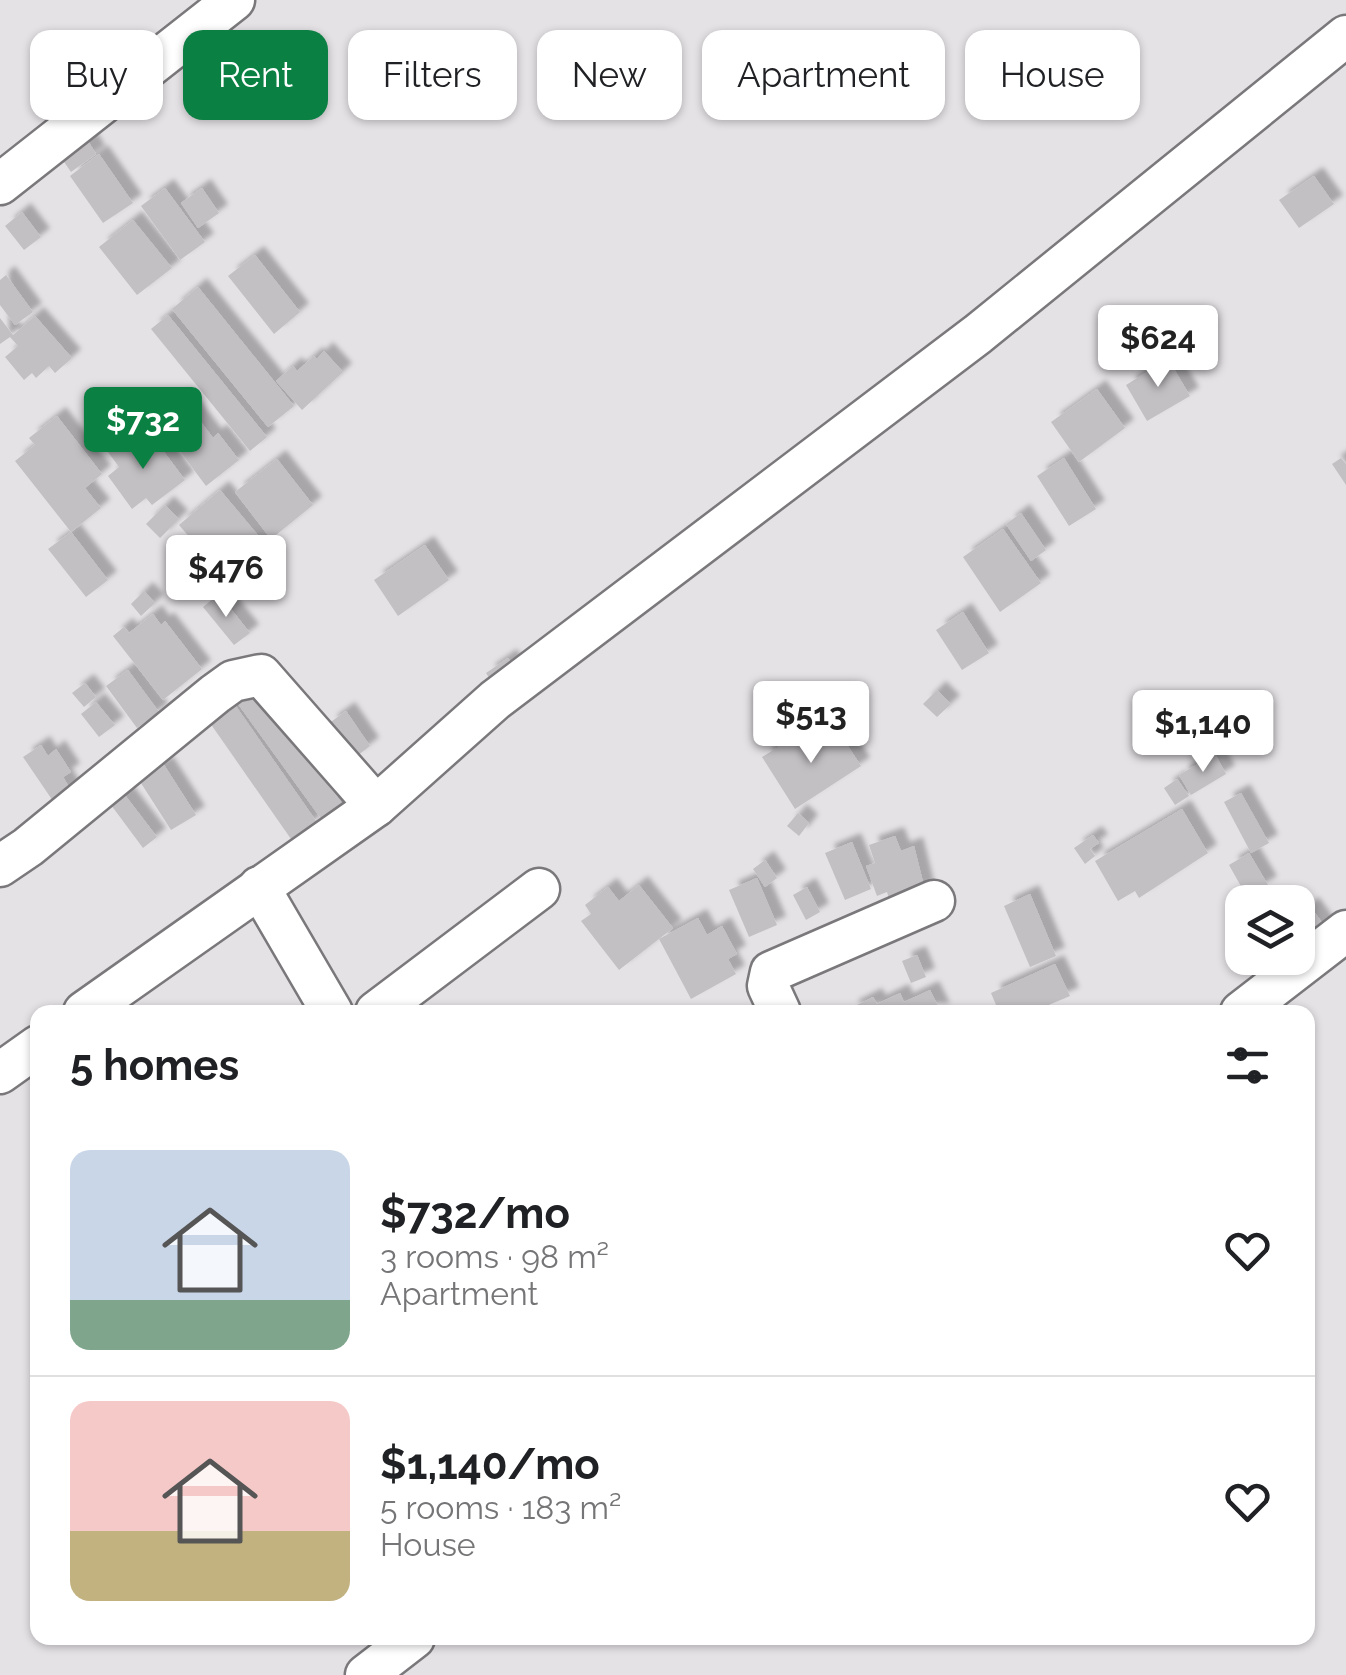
<!DOCTYPE html>
<html lang="en">
<head>
<meta charset="utf-8">
<style>
  body { margin:0; font-family:Raleway,sans-serif; background:#f6f6f6; color:#202124; height:100vh; display:flex; flex-direction:column; font-size:38px; white-space:nowrap }
  * { box-sizing:border-box; margin:0 }
  p { font-size:32px; color:#757577 }
  .icon { flex:none; width:55px; height:55px; fill:none; stroke:currentColor; stroke-width:2; stroke-linecap:round; stroke-linejoin:round }
  .map { position:relative; flex:1; overflow:hidden }
  .sheet { position:absolute; left:30px; top:1005px; width:1285px; height:640px; display:flex; flex-direction:column; background:#fff; border-radius:20px; box-shadow:0 2px 8px #0004 }
  .sheet>* { flex:none }
  .hud { position:absolute; left:30px; top:30px; width:1288px; height:90px; display:flex; gap:20px }
  .buttons { position:absolute; left:1225px; top:885px; display:grid; gap:20px }
  .buttons a { display:grid; place-items:center; width:90px; height:90px; border-radius:20px; background:#fff; box-shadow:0 2px 8px #0004; font-size:50px }
  .price { position:absolute; translate:-50% -85px; padding:0 22px; border-radius:10px; background:#fff; color:#222; font-size:32px; line-height:65px; filter:drop-shadow(0 2px 5px #0008) }
  .price::after { content:''; position:absolute; left:50%; top:60px; width:30px; height:22px; margin-left:-15px; background:inherit; clip-path:polygon(0 0,100% 0,50% 100%) }
  .price.on { background:#0b8043; color:#fff }
  ul { padding:0; list-style:none }
  li { display:flex; align-items:center; gap:30px; height:250px; padding:0 40px }
  li+li { border-top:2px solid #e0e0e0 }
  li span { display:grid; place-items:center; flex:none; width:280px; height:200px; border-radius:20px; color:#555 }
  li>.icon { margin-inline-start:auto }
  span .icon { width:120px; height:120px; fill:#fffc; stroke-width:1 }
  li b { font-size:42px }
  h2 { display:flex; justify-content:space-between; align-items:center; height:120px; padding:0 40px; font-size:42px }
  .pill { padding:0 35px; border-radius:20px; background:#fff; box-shadow:0 2px 8px #0004; font-size:35px; line-height:90px }
  .pill.on { background:#0b8043; color:#fff }
  .map>svg:first-child { display:block }
  .building { fill:#c3c0c4; filter:url(#shadow) }
  .lines { fill:none; stroke-linecap:round; stroke-linejoin:round }
  .minor-casing { stroke:#7a787b; stroke-width:45 }
  .minor { stroke:#fff; stroke-width:40 }
</style>
</head>
<body>
<div class="map">
<svg width="1346" height="1675" viewBox="0 0 1346 1675">
  <defs>
    <filter id="shadow"><feDropShadow dx="9" dy="-9" stdDeviation="2.5" flood-color="#0004"/></filter>
  </defs>
  <rect width="100%" height="100%" fill="#e5e2e6"/>
  <!-- building -->
  <g class="building">
    <polygon points="88,141 96,154 71,172 62,159"/>
    <polygon points="99,154 133,203 103,223 70,176"/>
    <polygon points="1314,176 1334,204 1299,228 1279,200"/>
    <polygon points="165,188 205,242 180,260 141,206"/>
    <polygon points="202,188 219,213 198,228 181,203"/>
    <polygon points="22,212 41,237 24,250 5,226"/>
    <polygon points="133,220 172,268 137,295 99,247"/>
    <polygon points="255,255 300,312 274,334 228,276"/>
    <polygon points="6,275 33,312 15,325 0,305 0,280"/>
    <polygon points="198,287 294,406 268,427 172,309"/>
    <polygon points="168,315 267,437 250,451 151,329"/>
    <polygon points="35,316 72,358 55,373 49,366 36,378 32,373 24,380 5,357 18,346 10,337 0,344 0,318 13,335"/>
    <polygon points="324,351 343,372 302,410 276,381 293,366 297,371 314,356 317,359"/>
    <polygon points="1168,359 1190,396 1147,421 1126,385"/>
    <polygon points="1097,389 1125,428 1079,462 1051,422"/>
    <polygon points="182,397 213,438 218,433 239,460 206,486 155,418"/>
    <polygon points="57,416 102,474 85,488 101,508 71,532 15,461 35,445 29,438"/>
    <polygon points="133,434 144,449 155,440 185,480 152,505 146,498 132,509 108,476 119,467 108,452"/>
    <polygon points="1064,458 1096,509 1069,526 1037,476"/>
    <polygon points="1341,458 1346,464 1346,485 1332,464"/>
    <polygon points="277,459 313,505 271,539 235,492"/>
    <polygon points="220,490 267,546 227,581 179,525"/>
    <polygon points="165,505 179,519 160,538 146,524"/>
    <polygon points="1021,513 1046,550 1031,561 1006,524"/>
    <polygon points="1003,529 1041,583 1000,612 963,557"/>
    <polygon points="71,532 108,580 86,597 48,549"/>
    <polygon points="425,545 449,580 398,616 374,580"/>
    <polygon points="144,591 155,603 141,616 131,604"/>
    <polygon points="219,594 250,633 234,645 203,607"/>
    <polygon points="963,612 989,653 962,670 936,630"/>
    <polygon points="153,614 161,625 165,621 202,669 163,700 113,636 124,627 129,633"/>
    <polygon points="508,658 519,674 497,690 486,673"/>
    <polygon points="128,670 159,712 137,728 106,686"/>
    <polygon points="85,683 96,697 84,707 72,693"/>
    <polygon points="257,686 346,809 325,824 236,701"/>
    <polygon points="937,690 951,704 937,717 923,704"/>
    <polygon points="96,702 115,725 99,737 81,714"/>
    <polygon points="235,705 316,821 291,839 210,723"/>
    <polygon points="346,711 370,746 353,759 328,724"/>
    <polygon points="836,728 861,766 795,809 762,757 798,735 806,748"/>
    <polygon points="41,745 48,756 56,749 71,772 63,777 72,792 55,804 23,757"/>
    <polygon points="1215,754 1226,774 1191,795 1179,775"/>
    <polygon points="164,765 196,815 171,830 139,780"/>
    <polygon points="1177,779 1189,796 1175,805 1164,788"/>
    <polygon points="1241,793 1269,843 1251,853 1224,802"/>
    <polygon points="124,794 157,837 143,848 111,805"/>
    <polygon points="1182,809 1208,853 1139,898 1135,891 1118,901 1095,861"/>
    <polygon points="798,813 809,823 799,836 787,826"/>
    <polygon points="1093,835 1099,843 1090,849 1095,856 1085,864 1074,848"/>
    <polygon points="895,836 901,851 914,846 925,890 890,902 887,892 877,896 866,866 875,863 869,845"/>
    <polygon points="852,842 871,889 845,900 825,853"/>
    <polygon points="1249,853 1268,885 1247,897 1229,865"/>
    <polygon points="765,860 777,878 765,887 753,869"/>
    <polygon points="757,878 777,925 749,937 729,890"/>
    <polygon points="639,885 673,928 619,970 581,921 591,914 585,905 608,887 619,901"/>
    <polygon points="807,887 820,912 806,920 793,895"/>
    <polygon points="1030,894 1056,956 1030,967 1004,906"/>
    <polygon points="1310,906 1326,928 1307,943 1298,931 1298,916"/>
    <polygon points="698,918 707,935 722,926 737,954 728,959 736,974 691,999 659,939"/>
    <polygon points="917,955 926,977 911,983 902,961"/>
    <polygon points="1055,964 1070,996 1032,1012 999,1012 991,993"/>
    <polygon points="930,990 941,1012 851,1012 849,1009 873,997 877,1004 900,993 904,1002"/>
  </g>
  <g class="lines">
    <defs>
      <g id="minor">
        <polyline points="0,184 234,0"/>
        <polyline points="0,866 28,847 215,694 233,681 261,675 376,806"/>
        <polyline points="259,887 332,1012"/>
        <polyline points="84,1012 376,806 495,700 978,334 1346,36"/>
        <polyline points="376,1012 539,889"/>
        <polyline points="780,1012 768,986 771,972 934,901"/>
        <polyline points="1241,1012 1346,931"/>
        <polyline points="0,1073 38,1046"/>
        <polyline points="366,1675 414,1638"/>
      </g>
    </defs>
    <!-- minor casing -->
    <use href="#minor" class="minor-casing"/>
    <!-- minor -->
    <use href="#minor" class="minor"/>
  </g>
</svg>
<div class="buttons">
<a><svg class="icon" aria-label="layers" viewBox="0 0 24 24"><path d="M12 4l9 5-9 5-9-5zM3 14l9 5 9-5"/></svg></a>
</div>
<b class="price" style="left:1158px;top:390px">$624</b>
<b class="price on" style="left:143px;top:472px">$732</b>
<b class="price" style="left:226px;top:620px">$476</b>
<b class="price" style="left:811px;top:766px">$513</b>
<b class="price" style="left:1203px;top:775px">$1,140</b>
<div class="hud">
<a class="pill">Buy</a>
<a class="pill on">Rent</a>
<a class="pill">Filters</a>
<a class="pill">New</a>
<a class="pill">Apartment</a>
<a class="pill">House</a>
</div>
<section class="sheet">
<h2>5 homes<svg class="icon" aria-label="filters" viewBox="0 0 24 24"><path d="M4 7h16M4 17h16"/><circle cx="9" cy="7" r="2"/><circle cx="15" cy="17" r="2"/></svg></h2>
<ul>
<li><span style="background:linear-gradient(#c9d6e8 75%,#7fa58c 0)"><svg class="icon" aria-label="home" viewBox="0 0 24 24"><path d="M3 11l9-7 9 7M6 9v11h12V9"/></svg></span><div><b>$732/mo</b><p>3 rooms · 98 m²</p><p>Apartment</p></div><svg class="icon" aria-label="heart" viewBox="0 0 24 24"><path d="M12 20l-8-8c-3-5 5-10 8-4 3-6 11-1 8 4z"/></svg></li>
<li><span style="background:linear-gradient(#f6c9c9 65%,#c2b280 0)"><svg class="icon" aria-label="home" viewBox="0 0 24 24"><path d="M3 11l9-7 9 7M6 9v11h12V9"/></svg></span><div><b>$1,140/mo</b><p>5 rooms · 183 m²</p><p>House</p></div><svg class="icon" aria-label="heart" viewBox="0 0 24 24"><path d="M12 20l-8-8c-3-5 5-10 8-4 3-6 11-1 8 4z"/></svg></li>
</ul>
</section>
</div>
</body>
</html>
